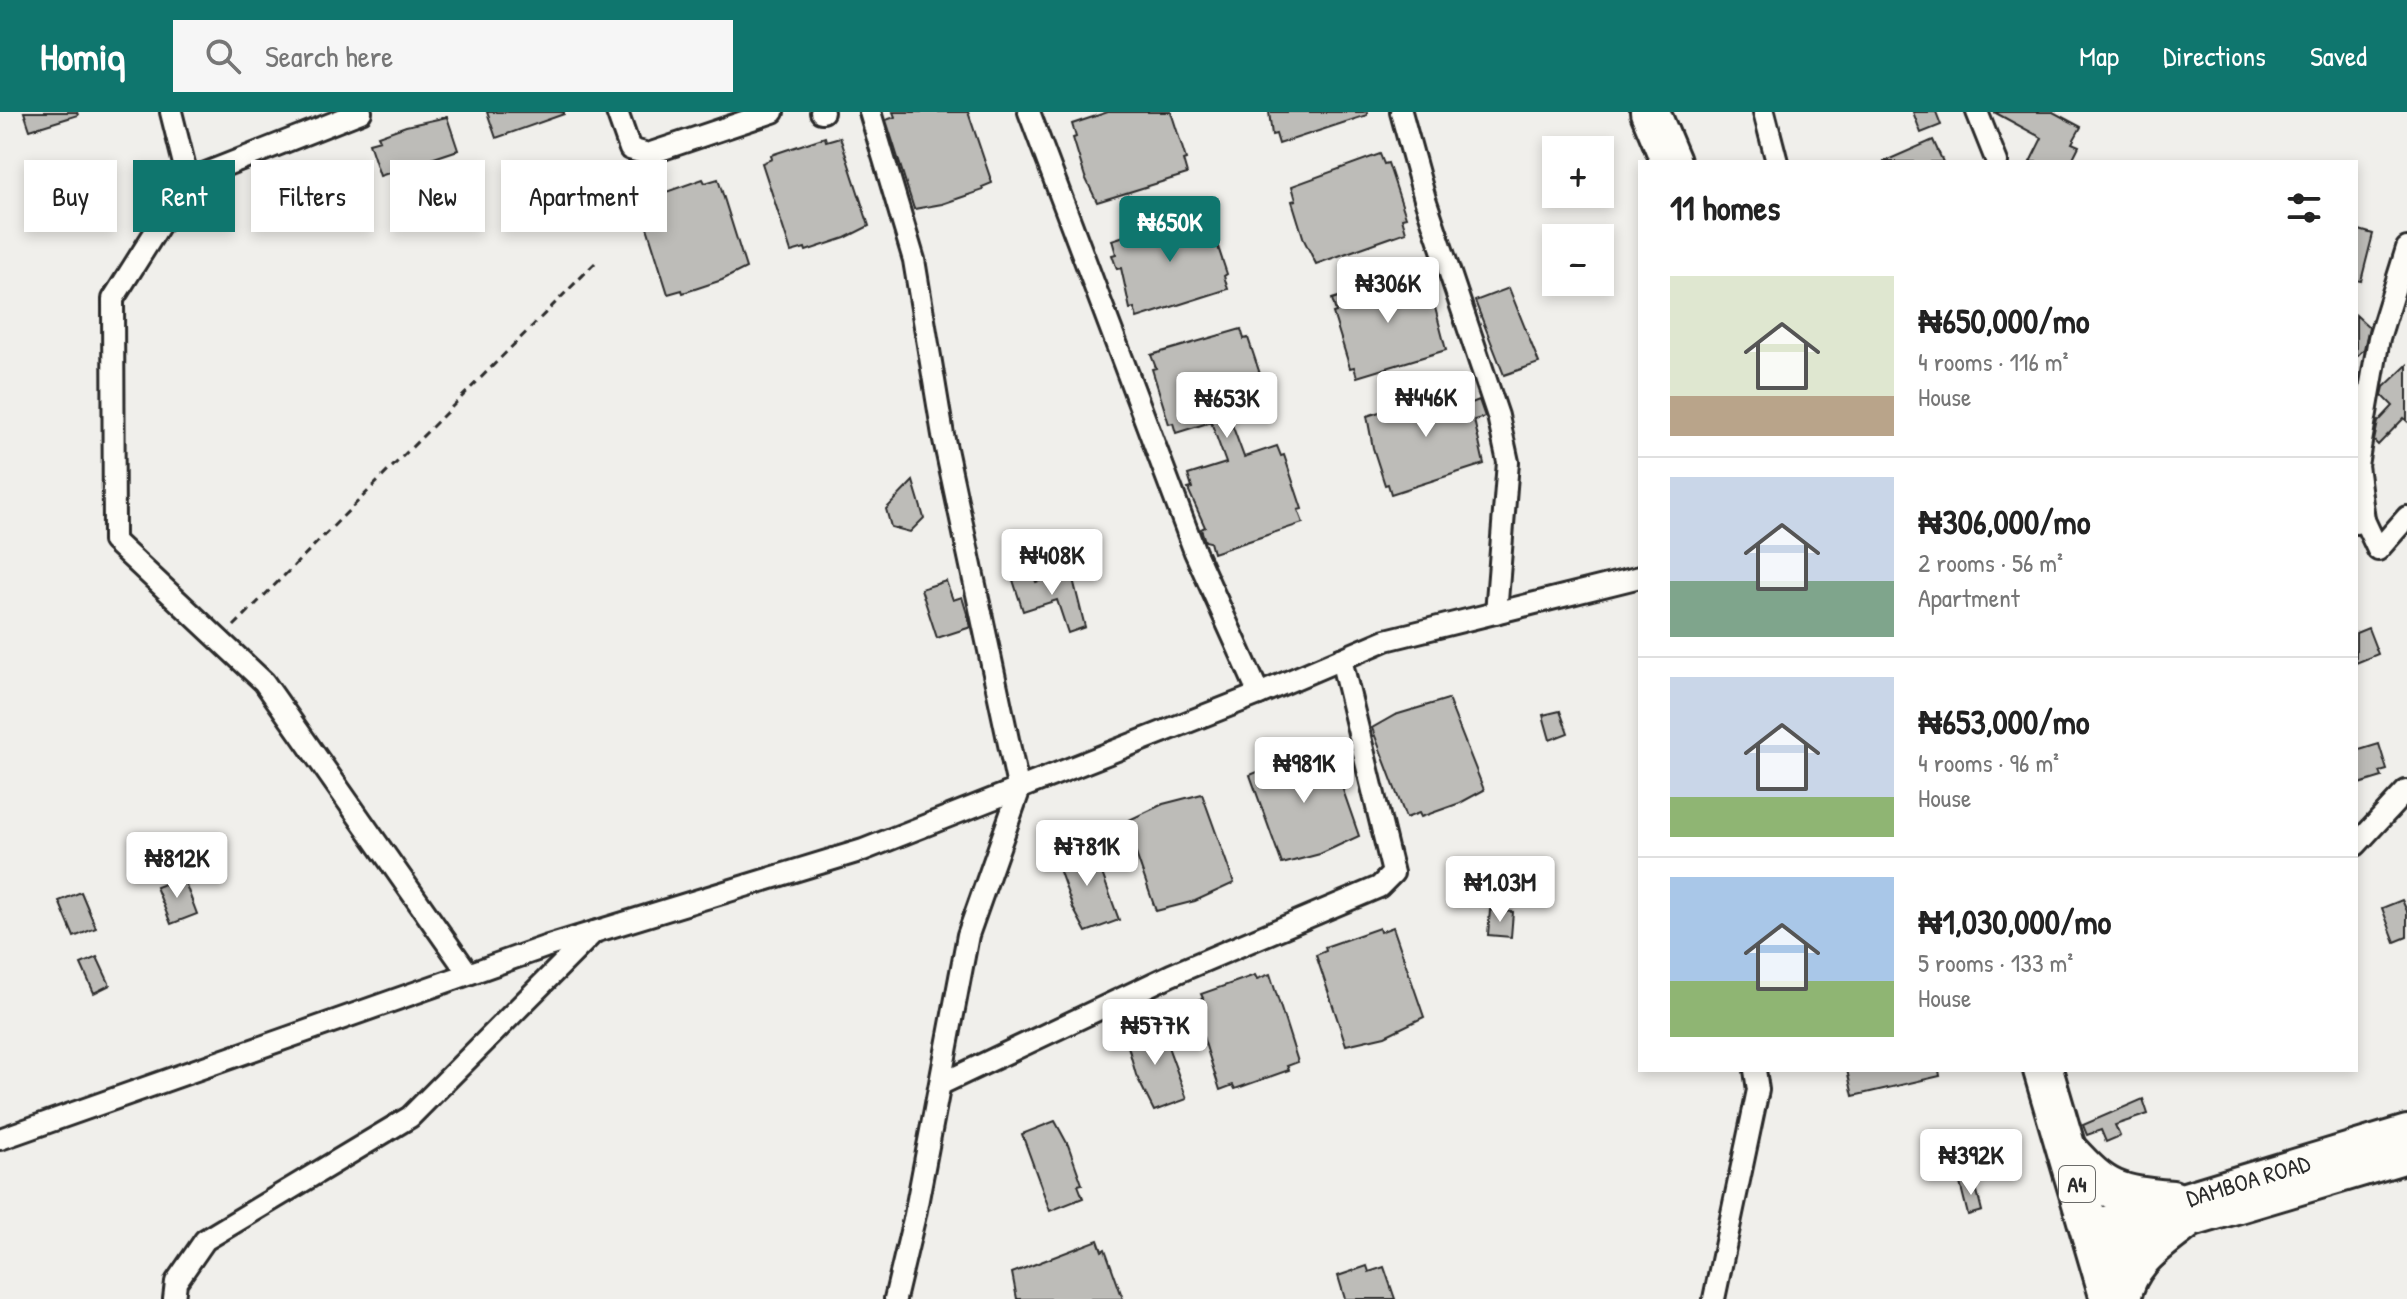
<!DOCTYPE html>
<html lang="en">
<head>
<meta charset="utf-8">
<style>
  body { margin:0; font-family:"Patrick Hand",sans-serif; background:#f6f6f6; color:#222; height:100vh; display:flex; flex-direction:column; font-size:30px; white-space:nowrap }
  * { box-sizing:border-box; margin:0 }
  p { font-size:26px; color:#767676 }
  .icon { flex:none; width:44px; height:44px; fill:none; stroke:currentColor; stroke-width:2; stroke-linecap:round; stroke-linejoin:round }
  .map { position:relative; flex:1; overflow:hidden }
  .side { position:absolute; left:1638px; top:48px; width:720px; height:912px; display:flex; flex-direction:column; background:#fff; border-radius:0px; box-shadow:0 4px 12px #0003 }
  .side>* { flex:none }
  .hud { position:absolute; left:24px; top:48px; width:760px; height:72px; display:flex; gap:16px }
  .controls { position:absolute; left:1542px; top:24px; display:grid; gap:16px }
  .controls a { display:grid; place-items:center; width:72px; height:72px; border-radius:0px; background:#fff; box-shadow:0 4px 12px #0003; font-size:40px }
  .price { position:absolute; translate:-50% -68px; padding:0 18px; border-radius:8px; background:#fff; color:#222; font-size:26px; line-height:52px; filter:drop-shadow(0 2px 4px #0008) }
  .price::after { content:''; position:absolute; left:50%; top:48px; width:24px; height:18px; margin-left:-12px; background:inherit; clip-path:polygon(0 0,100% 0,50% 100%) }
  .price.selected { background:#0f766e; color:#fff }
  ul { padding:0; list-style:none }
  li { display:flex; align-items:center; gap:24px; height:200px; padding:0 32px }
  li+li { border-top:2px solid #e0e0e0 }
  li span { display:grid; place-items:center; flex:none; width:224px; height:160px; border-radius:0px; color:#555 }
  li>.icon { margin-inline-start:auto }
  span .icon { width:96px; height:96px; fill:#fffc; stroke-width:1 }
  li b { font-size:34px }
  h2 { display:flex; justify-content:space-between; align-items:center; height:96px; padding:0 32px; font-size:34px }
  .chip { padding:0 28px; border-radius:0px; background:#fff; box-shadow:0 4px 12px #0003; font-size:28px; line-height:72px }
  .chip.selected { background:#0f766e; color:#fff }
  header { display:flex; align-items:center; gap:48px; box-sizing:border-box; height:112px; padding:0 40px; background:#0f766e; color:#fff }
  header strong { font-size:38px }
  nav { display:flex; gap:44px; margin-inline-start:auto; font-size:28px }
  .search { width:560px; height:72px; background:#f6f6f6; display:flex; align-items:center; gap:20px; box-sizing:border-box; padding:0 28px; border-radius:0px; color:#767676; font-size:30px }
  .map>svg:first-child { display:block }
  .building { fill:#bdbcb8; stroke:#2b2b2b; stroke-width:2 }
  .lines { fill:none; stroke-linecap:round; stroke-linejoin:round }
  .street-casing { stroke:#2b2b2b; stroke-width:26 }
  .primary-casing { stroke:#2b2b2b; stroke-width:38 }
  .highway-casing { stroke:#2b2b2b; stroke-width:44 }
  .path { stroke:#2b2b2b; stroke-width:3; stroke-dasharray:8 6; stroke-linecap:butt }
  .street { stroke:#fdfcf7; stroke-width:20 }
  .primary { stroke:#fdfcf7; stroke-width:32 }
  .highway { stroke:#fdfcf7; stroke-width:38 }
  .labels { text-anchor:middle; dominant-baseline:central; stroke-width:6; stroke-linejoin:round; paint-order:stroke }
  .shield { fill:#fdfcf7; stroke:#6a6a68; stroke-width:2 }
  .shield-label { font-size:22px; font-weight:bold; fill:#2b2b2b }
  .street-label { font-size:24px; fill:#2b2b2b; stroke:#fdfcf7 }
</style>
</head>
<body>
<header>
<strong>Homiq</strong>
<div class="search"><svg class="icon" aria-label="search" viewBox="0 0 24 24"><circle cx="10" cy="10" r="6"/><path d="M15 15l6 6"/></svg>Search here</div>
<nav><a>Map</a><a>Directions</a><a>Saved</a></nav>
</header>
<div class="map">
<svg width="2407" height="1187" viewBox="0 0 2407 1187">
  <rect width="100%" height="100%" fill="#f0efeb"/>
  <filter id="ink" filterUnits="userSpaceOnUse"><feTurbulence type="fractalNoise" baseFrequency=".0125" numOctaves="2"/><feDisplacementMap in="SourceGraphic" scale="16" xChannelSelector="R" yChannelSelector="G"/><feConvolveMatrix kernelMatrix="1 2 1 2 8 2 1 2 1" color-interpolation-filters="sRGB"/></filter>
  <g filter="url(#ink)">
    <!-- building -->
    <g class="building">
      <polygon points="24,0 77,0 78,3 30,18"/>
      <polygon points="487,0 564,0 564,2 496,26"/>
      <polygon points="893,0 968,0 992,71 982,75 983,78 942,92 914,97 886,8 895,5"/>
      <polygon points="1108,0 1171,0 1186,47 1183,48 1187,62 1097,90 1085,65 1073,26 1076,25 1072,12"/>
      <polygon points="1269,0 1367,0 1367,3 1279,32 1276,22 1272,23"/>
      <polygon points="1913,0 1936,0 1941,13 1921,21"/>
      <polygon points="1994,0 2053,0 2081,15 2072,31 2079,34 2071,50 2030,50 2042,26"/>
      <polygon points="447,5 458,38 380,64 369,31 380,28 378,24 406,14"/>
      <polygon points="825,25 826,29 840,25 869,114 845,126 806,139 805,136 791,140 762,51 772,47 771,43"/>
      <polygon points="1933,28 1943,50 1883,50"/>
      <polygon points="1380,42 1384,52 1388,51 1406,105 1402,106 1406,120 1316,152 1304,128 1292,89 1296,88 1292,74"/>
      <polygon points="703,67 705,71 718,67 746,156 722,168 683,181 682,178 668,182 640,93 650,89 649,86"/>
      <polygon points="1202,99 1214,123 1227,162 1224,164 1228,177 1137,206 1134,196 1130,197 1121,156 1117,157 1112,143 1116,142 1112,128"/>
      <polygon points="2356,117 2373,122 2361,169 2356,168"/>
      <polygon points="1420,160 1432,184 1446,238 1357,265 1354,255 1350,256 1333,201 1336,200 1332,187"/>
      <polygon points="1509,176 1539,251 1504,263 1475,189"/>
      <polygon points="2356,203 2369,215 2364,237 2356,245"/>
      <polygon points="1241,217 1244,227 1248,226 1266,280 1262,281 1266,295 1230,307 1244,345 1277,334 1281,344 1284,343 1302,397 1298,398 1303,411 1213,441 1210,430 1205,429 1201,417 1205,415 1188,377 1192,376 1188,363 1226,351 1211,310 1176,321 1173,311 1169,312 1152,257 1156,256 1151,243"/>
      <polygon points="2407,253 2407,309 2404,306 2378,333 2374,329 2378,310 2393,294 2382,283 2384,275"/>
      <polygon points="1460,274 1469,292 1479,288 1485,305 1474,308 1484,352 1391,382 1388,372 1385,373 1373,336 1367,304"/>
      <polygon points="913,369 924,406 910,420 891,415 886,397"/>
      <polygon points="1071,459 1085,515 1068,521 1057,488 1023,499 1013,468 1033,462 1036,470"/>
      <polygon points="946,469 953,488 962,485 971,515 937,526 921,477"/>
      <polygon points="2368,516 2378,542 2356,551 2356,521"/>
      <polygon points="1448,587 1484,678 1460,691 1421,705 1419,701 1406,706 1372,616 1395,603"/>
      <polygon points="1560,599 1568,621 1550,628 1543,603"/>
      <polygon points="2379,632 2387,658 2380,660 2382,665 2356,673 2356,639"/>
      <polygon points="1328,635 1359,724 1320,742 1282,752 1250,663 1260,659 1259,655 1313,636 1315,640"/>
      <polygon points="1202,682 1234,771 1195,789 1156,799 1125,710 1163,692"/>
      <polygon points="1091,731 1119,808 1086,820 1073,796 1059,757 1063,756 1058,743"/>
      <polygon points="183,765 197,802 171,812 156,775"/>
      <polygon points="81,780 96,816 74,825 59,789"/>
      <polygon points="2402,788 2407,799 2407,825 2395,830 2382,796"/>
      <polygon points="1490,798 1513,800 1511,825 1488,823"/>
      <polygon points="1393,815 1424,905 1385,924 1346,933 1316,843 1326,839 1325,835 1379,816 1380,820"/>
      <polygon points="97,845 110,873 94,881 81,852"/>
      <polygon points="1270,862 1298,950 1287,954 1289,958 1235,977 1233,973 1220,978 1192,890 1203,886 1201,882 1255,863 1257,867"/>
      <polygon points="1159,910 1187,987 1154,999 1136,963 1125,923"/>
      <polygon points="1847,958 1939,958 1940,964 1853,984"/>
      <polygon points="2143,987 2148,1002 2115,1013 2120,1024 2106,1030 2101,1018 2087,1023 2083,1013"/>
      <polygon points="1055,1009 1068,1033 1082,1072 1078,1073 1083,1086 1050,1099 1022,1022"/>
      <polygon points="1974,1067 1982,1099 1968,1103 1960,1071"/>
      <polygon points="1098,1128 1102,1139 1105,1137 1123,1187 1017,1187 1012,1161"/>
      <polygon points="1367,1154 1369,1160 1384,1155 1395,1187 1345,1187 1338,1164"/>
    </g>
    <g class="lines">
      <defs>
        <g id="street">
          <polyline points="171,0 188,68"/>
          <polyline points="361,0 188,68 113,187 114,429 264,570 468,861"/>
          <polyline points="617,0 630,37 648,42 773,0"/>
          <polyline points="821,0 823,0"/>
          <polyline points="870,0 914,148 943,323 1019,679 968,823 915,1103 895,1187"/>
          <polyline points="1029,0 1195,440 1259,582"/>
          <polyline points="1401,0 1425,87 1498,304 1508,350 1496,501"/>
          <polyline points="1764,0 1777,50"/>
          <polyline points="1977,0 1997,50"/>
          <polyline points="2364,408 2378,438 2407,405"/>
          <polyline points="2356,411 2364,408 2357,353 2379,226 2407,136"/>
          <polyline points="2356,733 2406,679"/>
          <polyline points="941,972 1171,863 1379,775 1393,761 1341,547"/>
          <polyline points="0,1027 545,835 863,738 1259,582 1386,528 1640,465"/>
          <polyline points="174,1187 176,1170 205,1128 410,1005 594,820"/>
          <polyline points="1714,1187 1758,978 1755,958"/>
        </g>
        <g id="primary">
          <path id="s1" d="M2089 1116 2407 1020"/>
          <polyline points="2095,1137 2407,1044"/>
        </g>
        <g id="highway">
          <polyline points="1650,0 1671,50"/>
          <polyline points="2043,958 2110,1187"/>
          <path d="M2068 1039C2106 1081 2117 1083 2172 1088"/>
          <path d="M2121 1187C2128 1149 2156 1132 2185 1109"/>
        </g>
      </defs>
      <!-- street casing -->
      <use href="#street" class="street-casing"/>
      <!-- primary casing -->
      <use href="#primary" class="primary-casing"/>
      <!-- highway casing -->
      <use href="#highway" class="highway-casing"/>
      <!-- path -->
      <polyline class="path" points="234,514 598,148"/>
      <!-- street -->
      <use href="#street" class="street"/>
      <!-- primary -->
      <use href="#primary" class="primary"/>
      <!-- highway -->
      <use href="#highway" class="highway"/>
    </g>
  </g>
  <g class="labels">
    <!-- shield labels -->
    <rect class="shield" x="2059" y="1054" width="36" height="36" rx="6"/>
    <g class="shield-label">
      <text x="2077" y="1072">A4</text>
    </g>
    <!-- street labels -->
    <g class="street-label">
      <text stroke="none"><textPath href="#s1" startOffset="166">DAMBOA ROAD</textPath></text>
    </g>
  </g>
</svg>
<div class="controls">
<a>+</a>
<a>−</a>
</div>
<b class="price selected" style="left:1170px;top:152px">₦650K</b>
<b class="price" style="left:1388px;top:213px">₦306K</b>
<b class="price" style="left:1426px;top:327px">₦446K</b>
<b class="price" style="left:1227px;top:328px">₦653K</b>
<b class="price" style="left:1052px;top:485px">₦408K</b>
<b class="price" style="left:1304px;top:693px">₦981K</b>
<b class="price" style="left:1087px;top:776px">₦781K</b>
<b class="price" style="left:177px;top:788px">₦812K</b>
<b class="price" style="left:1500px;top:812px">₦1.03M</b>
<b class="price" style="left:1155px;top:955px">₦577K</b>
<b class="price" style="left:1971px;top:1085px">₦392K</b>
<div class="hud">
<a class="chip">Buy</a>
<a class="chip selected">Rent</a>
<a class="chip">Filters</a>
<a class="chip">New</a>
<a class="chip">Apartment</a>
</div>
<section class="side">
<h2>11 homes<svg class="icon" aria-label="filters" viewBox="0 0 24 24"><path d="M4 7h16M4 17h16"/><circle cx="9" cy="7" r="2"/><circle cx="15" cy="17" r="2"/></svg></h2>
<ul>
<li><span style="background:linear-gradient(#dfe7d0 75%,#b9a48a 0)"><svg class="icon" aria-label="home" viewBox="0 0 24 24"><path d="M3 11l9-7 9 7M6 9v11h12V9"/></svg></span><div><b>₦650,000/mo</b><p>4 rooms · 116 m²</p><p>House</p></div></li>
<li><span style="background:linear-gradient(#c9d6e8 65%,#7fa58c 0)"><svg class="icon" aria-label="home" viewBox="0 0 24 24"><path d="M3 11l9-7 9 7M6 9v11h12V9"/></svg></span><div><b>₦306,000/mo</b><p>2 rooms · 56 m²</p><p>Apartment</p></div></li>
<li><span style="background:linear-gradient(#c9d6e8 75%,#8fb573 0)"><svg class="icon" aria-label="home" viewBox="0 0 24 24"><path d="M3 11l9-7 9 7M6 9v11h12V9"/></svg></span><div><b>₦653,000/mo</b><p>4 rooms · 96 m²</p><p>House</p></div></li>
<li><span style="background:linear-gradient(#a9c7e8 65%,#8fb573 0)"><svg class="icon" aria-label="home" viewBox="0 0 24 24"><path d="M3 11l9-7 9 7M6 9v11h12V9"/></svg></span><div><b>₦1,030,000/mo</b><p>5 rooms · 133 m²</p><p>House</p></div></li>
</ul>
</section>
</div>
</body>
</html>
